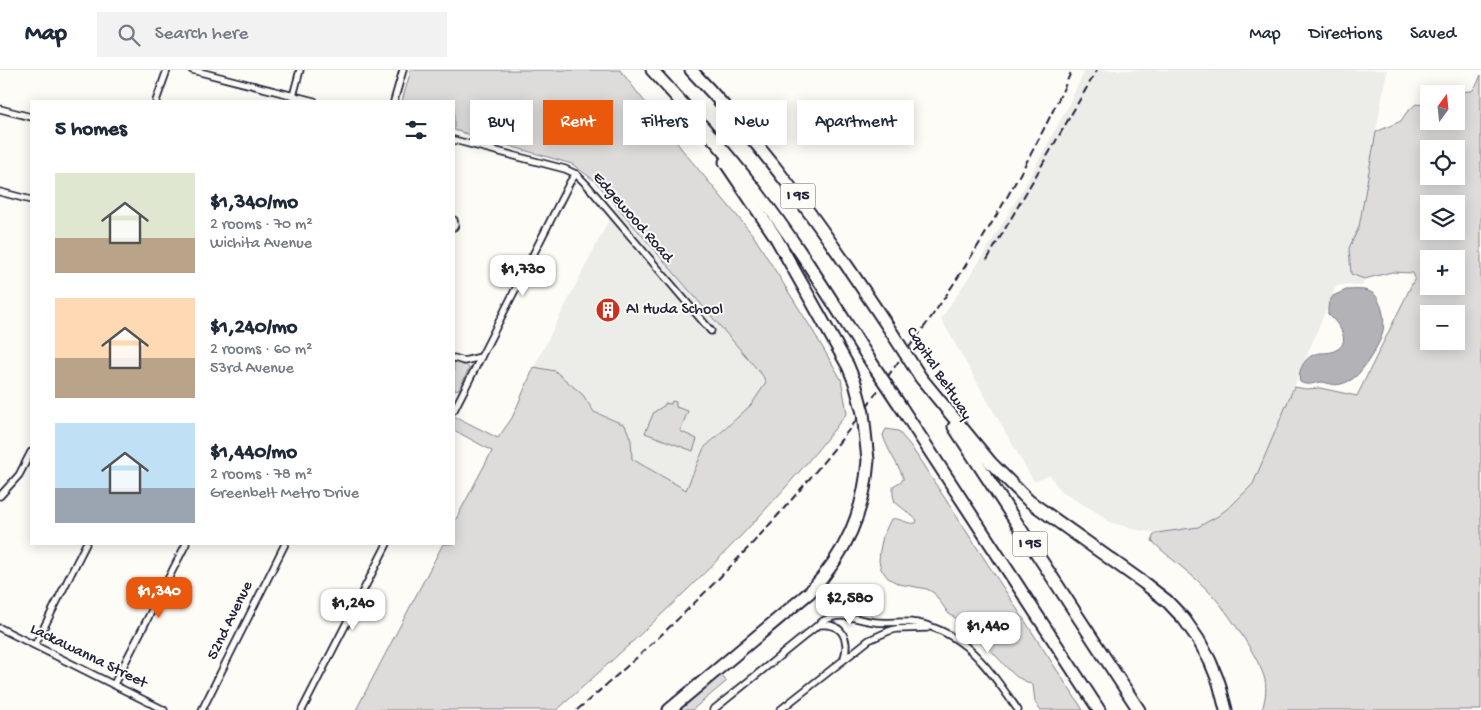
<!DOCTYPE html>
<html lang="en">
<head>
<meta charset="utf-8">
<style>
  body { margin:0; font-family:"Gochi Hand",sans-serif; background:#f2f2f3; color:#1f2937; height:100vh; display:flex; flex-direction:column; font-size:19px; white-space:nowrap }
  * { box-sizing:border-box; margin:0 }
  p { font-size:16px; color:#747a83 }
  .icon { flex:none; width:28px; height:28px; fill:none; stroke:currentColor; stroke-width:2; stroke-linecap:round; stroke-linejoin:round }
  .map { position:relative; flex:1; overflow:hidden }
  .sheet { position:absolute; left:30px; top:30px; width:425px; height:445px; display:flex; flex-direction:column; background:#fff; border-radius:0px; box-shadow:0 2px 12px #0003 }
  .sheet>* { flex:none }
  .banner { position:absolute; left:470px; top:30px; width:475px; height:45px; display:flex; gap:10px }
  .needle { width:32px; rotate:15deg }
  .buttons { position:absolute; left:1420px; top:15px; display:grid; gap:10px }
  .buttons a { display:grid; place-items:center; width:45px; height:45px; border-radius:0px; background:#fff; box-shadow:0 2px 12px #0003; font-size:25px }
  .price { position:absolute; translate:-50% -42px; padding:0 11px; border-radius:10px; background:#fff; color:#222; font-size:16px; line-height:32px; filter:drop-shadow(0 1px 2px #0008) }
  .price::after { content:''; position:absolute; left:50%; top:30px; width:15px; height:11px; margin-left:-8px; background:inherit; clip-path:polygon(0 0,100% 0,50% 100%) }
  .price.active { background:#ea580c; color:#fff }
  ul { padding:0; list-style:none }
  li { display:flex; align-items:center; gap:15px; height:125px; padding:0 25px }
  li span { display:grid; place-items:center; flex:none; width:140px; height:100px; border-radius:0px; color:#555 }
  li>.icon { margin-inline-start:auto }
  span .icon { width:60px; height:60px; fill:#fffc; stroke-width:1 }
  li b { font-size:21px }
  h2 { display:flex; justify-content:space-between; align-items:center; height:60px; padding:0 25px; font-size:21px }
  .tag { padding:0 18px; border-radius:0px; background:#fff; box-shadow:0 2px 12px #0003; font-size:18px; line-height:45px }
  .tag.active { background:#ea580c; color:#fff }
  header { display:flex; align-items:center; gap:30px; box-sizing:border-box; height:70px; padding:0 25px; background:#fff; border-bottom:1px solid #e0e1e3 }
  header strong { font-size:24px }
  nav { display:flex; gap:28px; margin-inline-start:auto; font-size:18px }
  .search { width:350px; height:45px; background:#f2f2f3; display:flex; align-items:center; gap:12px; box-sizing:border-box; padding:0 18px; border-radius:0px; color:#747a83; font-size:19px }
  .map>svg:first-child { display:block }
  .built { fill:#ecece9 }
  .green { fill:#dddcdb; stroke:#807f8b; fill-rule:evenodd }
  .water { fill:#b2b2b7; stroke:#787885 }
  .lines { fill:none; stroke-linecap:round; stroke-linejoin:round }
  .street-casing { stroke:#22223b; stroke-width:9 }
  .highway-casing { stroke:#22223b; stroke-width:15 }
  .street { stroke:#fdfcf7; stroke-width:5.5 }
  .highway { stroke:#fdfcf7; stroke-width:11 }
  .rail { stroke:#22223b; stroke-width:2; stroke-dasharray:8 4; stroke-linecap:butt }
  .highway-bridge-casing { stroke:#22223b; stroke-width:15; stroke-linecap:butt }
  .highway-bridge { stroke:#fdfcf7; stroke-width:11 }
  .labels { text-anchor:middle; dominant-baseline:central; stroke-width:4; stroke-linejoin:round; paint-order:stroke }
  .shield { fill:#fdfcf7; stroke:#646373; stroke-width:1 }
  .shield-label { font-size:15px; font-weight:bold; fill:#22223b }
  .street-label { font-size:16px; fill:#22223b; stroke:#fdfcf7 }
  .poi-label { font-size:16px; fill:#22223b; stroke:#fdfcf7; text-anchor:start }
</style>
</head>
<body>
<header>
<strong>Map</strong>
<div class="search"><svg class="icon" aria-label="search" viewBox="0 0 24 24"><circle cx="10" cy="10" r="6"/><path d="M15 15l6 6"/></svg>Search here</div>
<nav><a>Map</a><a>Directions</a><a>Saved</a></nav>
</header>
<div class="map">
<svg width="1481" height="640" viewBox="0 0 1481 640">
  <rect width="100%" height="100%" fill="#fdfcf7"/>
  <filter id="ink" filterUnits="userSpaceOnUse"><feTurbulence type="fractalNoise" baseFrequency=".02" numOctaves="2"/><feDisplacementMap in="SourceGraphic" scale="10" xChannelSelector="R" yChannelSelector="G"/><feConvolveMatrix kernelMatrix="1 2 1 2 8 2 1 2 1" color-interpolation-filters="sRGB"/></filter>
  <g filter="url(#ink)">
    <!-- built -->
    <g class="built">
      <polygon points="1085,0 1387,0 1359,157 1349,178 1351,204 1364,209 1362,216 1348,214 1336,216 1253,414 1232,435 1218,446 1198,457 1157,463 1138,460 1109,452 1098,443 1060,421 1050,405 1034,412 941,249 981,189 1023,119 1067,38"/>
      <polygon points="616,136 731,269 763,306 766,313 751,335 704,378 686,420 632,389 631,370 625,355 594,342 583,325 534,297"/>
    </g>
    <!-- green -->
    <g class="green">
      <path d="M411 0H620L684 82 753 165 813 261 841 309 847 343C763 453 660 548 557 640H356L443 474H454V453L492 381 454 360V346L498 368 512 348 534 297 555 301 583 325 594 342 625 355 631 370 632 389 686 420 704 378 751 335 766 313 763 306 595 111 572 94 454 60V31H402Z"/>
      <path d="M1481 5V640H1262C1265 631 1267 619 1265 610 1261 591 1226 539 1212 525 1194 505 1171 490 1152 471L1153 466 1157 463 1198 457 1218 446 1232 435 1253 414 1294 317 1306 319 1320 318 1357 326 1415 208 1413 203 1392 202 1364 209 1351 204 1349 178 1359 157 1376 62 1401 51 1406 43 1416 34 1429 36V51H1456V24H1452L1454 22 1472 21 1477 14ZM1429 79H1456V106H1429ZM1429 134H1456V161H1429ZM1429 189H1456V216H1429ZM1429 244H1456V271H1429Z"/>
      <path d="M454 292C460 293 467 292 469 299L459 319 454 320Z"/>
      <polygon points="672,331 676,332 676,337 688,341 680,361 697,369 693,381 645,363 654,342 665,335 665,333 671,334"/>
      <path d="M886 359 898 361 910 375 1083 640H1040L1035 632 1033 615 1017 607 1010 601 975 563 957 549 949 544 934 523 927 519 916 517 899 514 888 508 881 499 879 491 880 480 883 466 891 449C900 447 907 455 916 453L917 450 895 432 893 425V416L903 410V407C897 392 887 380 883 365Z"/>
      <polygon points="719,604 727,611 692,640 676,640"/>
    </g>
    <!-- water -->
    <path class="water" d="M1346 220C1354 220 1365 218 1372 223 1375 224 1378 228 1379 232 1384 241 1385 255 1382 265 1379 275 1363 301 1355 307 1352 310 1345 313 1341 314 1334 316 1329 313 1322 312 1314 312 1309 317 1300 312 1297 302 1304 288 1315 284 1321 282 1328 284 1334 281 1354 273 1338 253 1328 244V238L1329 232 1333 226Z"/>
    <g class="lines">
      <defs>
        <g id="street">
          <polyline points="192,0 314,31"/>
          <polyline points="293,26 300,0"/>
          <polyline points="156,31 167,0"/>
          <polyline points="394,31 403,0"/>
          <polyline points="0,39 31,47"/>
          <polyline points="454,70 565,99 576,104 587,115 711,261"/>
          <polyline points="0,122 31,130"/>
          <polyline points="454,150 455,155 454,157"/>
          <polyline points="454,288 464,291 481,287"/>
          <polyline points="454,340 570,112 576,104"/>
          <polyline points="0,426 19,405 31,382"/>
          <path d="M819 555C842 552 850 569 844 588"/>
          <polyline points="0,558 164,640"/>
          <polyline points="35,575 86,474"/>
          <polyline points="114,614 186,474"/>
          <polyline points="202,640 285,474"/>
          <polyline points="302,640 387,474"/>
          <path d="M713 640 823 551C843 540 854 550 875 552 889 554 903 550 917 553 967 563 990 601 1018 640"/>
          <polyline points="780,640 869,570 889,561 896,559 927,558"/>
        </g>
        <g id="highway">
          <path d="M652 0C687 38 722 77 754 118 797 173 833 233 871 292"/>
          <path d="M691 0C768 80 831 170 892 263"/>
          <polyline points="725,92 775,166 848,296 855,313"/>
          <polyline points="921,308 991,393 1029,431 1144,513 1167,531 1184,549 1198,569 1210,591 1219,613 1226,640"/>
          <polyline points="901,337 1099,640"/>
          <polyline points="954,357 1139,640"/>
          <path d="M669 640 810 522C846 483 864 443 868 390"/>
        </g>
      </defs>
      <!-- street casing -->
      <use href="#street" class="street-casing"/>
      <!-- highway casing -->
      <use href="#highway" class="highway-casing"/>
      <!-- street -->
      <use href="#street" class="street"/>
      <!-- highway -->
      <use href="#highway" class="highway"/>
      <!-- rail -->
      <g class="rail">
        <polyline points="987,190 1097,0"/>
        <path d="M577 640C676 556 768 464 848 361 865 340 880 317 896 295 908 278 921 262 932 246 985 169 1034 85 1072 0"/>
      </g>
      <defs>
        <g id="highway-bridge">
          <polyline points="892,263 921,308"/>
          <polyline points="871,292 901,337"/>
          <polyline points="855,313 863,343 868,390"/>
        </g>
      </defs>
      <!-- highway-bridge casing -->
      <use href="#highway-bridge" class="highway-bridge-casing"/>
      <!-- highway-bridge -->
      <use href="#highway-bridge" class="highway-bridge"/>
    </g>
  </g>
  <!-- icons -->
  <defs>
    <symbol id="building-disc" viewBox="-11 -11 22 22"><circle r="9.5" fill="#c8321e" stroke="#fdfcf7"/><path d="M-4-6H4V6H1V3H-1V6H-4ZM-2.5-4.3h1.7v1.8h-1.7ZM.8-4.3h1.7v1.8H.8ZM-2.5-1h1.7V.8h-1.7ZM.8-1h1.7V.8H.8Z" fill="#fff"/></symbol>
  </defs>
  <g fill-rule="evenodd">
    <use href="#building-disc" x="594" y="226" width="28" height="28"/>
  </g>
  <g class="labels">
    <!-- shield labels -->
    <g class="shield">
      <rect x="780.5" y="113.5" width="35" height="25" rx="4"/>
      <rect x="1012.5" y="461.5" width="35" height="25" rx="4"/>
    </g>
    <g class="shield-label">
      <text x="798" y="126">I 95</text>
      <text x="1030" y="474">I 95</text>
    </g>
    <!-- street labels -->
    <g class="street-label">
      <text transform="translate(632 148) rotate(49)">Edgewood Road</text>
      <text transform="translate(938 304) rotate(57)">Capital Beltway</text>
      <text transform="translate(231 551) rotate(-64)">52nd Avenue</text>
      <text transform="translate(88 587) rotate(26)">Lackawanna Street</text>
    </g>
    <!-- poi labels -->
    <g class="poi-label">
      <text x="626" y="240">Al Huda School</text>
    </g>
  </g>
</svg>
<div class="buttons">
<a><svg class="needle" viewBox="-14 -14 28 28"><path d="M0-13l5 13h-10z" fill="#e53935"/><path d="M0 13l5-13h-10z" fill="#747a83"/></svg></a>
<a><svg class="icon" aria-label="locate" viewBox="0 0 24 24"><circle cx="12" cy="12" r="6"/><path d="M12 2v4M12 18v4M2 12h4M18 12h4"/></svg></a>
<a><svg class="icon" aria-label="layers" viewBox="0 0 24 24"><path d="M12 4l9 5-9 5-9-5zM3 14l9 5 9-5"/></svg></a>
<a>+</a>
<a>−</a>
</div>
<b class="price" style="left:523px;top:227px">$1,730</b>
<b class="price active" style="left:159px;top:549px">$1,340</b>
<b class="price" style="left:850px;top:556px">$2,580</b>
<b class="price" style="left:353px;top:561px">$1,240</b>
<b class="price" style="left:988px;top:584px">$1,440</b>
<div class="banner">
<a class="tag">Buy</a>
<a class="tag active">Rent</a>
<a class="tag">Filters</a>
<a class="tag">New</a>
<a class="tag">Apartment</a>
</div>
<section class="sheet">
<h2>5 homes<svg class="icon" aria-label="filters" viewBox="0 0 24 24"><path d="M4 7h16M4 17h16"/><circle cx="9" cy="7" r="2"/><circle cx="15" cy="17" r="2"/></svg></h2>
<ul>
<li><span style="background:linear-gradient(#dfe7d0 65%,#b9a48a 0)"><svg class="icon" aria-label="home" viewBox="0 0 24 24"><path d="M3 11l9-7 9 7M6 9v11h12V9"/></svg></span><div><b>$1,340/mo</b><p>2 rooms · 70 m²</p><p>Wichita Avenue</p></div></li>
<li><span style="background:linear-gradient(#ffd9b3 60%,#b9a48a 0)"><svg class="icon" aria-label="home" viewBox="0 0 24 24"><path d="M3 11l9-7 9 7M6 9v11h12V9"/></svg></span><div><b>$1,240/mo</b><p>2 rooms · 60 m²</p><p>53rd Avenue</p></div></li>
<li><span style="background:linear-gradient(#bfe0f5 65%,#9aa5b1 0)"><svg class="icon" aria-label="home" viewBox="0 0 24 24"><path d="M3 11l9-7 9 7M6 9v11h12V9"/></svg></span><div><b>$1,440/mo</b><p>2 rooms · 78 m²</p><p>Greenbelt Metro Drive</p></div></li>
</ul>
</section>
</div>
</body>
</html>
